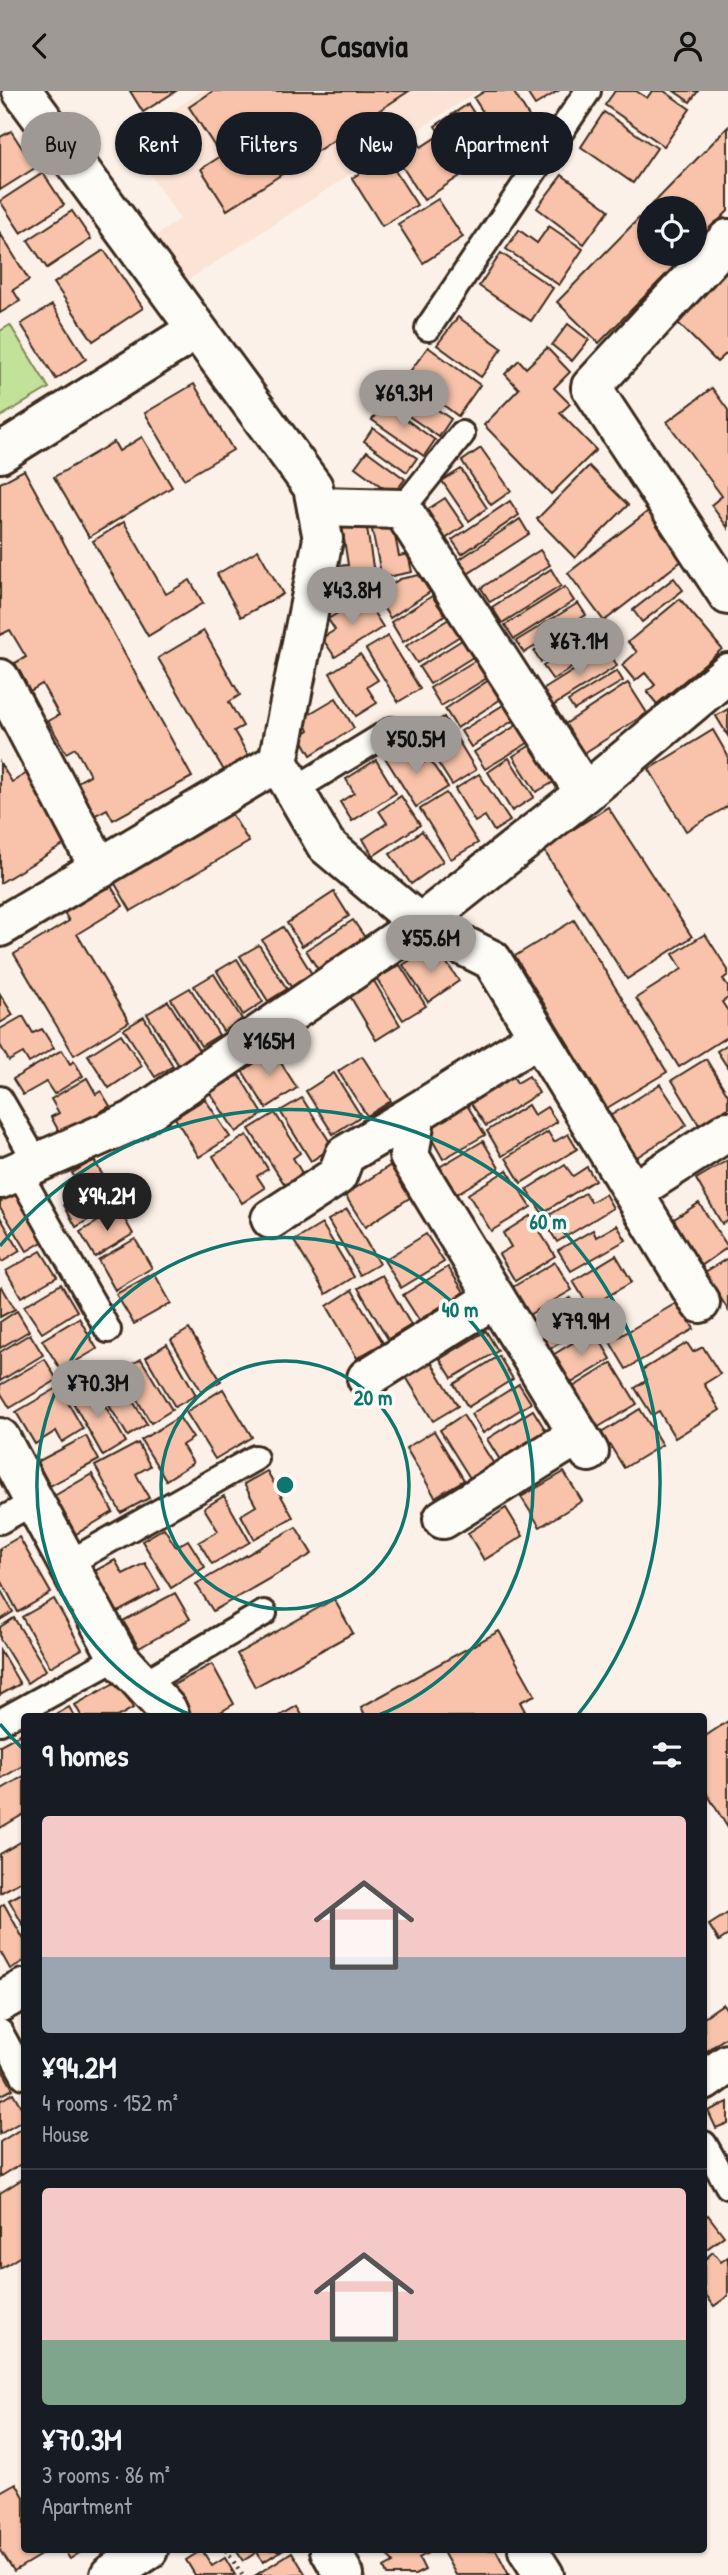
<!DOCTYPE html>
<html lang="en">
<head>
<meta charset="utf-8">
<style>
  body { margin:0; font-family:"Patrick Hand",sans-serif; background:#242831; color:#f1f3f6; height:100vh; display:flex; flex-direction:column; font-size:26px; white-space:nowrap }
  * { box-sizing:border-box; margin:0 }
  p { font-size:23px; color:#9ea1a6 }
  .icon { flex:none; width:38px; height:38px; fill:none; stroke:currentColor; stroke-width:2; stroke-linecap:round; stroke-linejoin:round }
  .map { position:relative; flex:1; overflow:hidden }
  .drawer { position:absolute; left:21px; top:1622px; width:686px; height:840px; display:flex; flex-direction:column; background:#171b24; border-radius:7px; box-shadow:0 2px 5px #0004 }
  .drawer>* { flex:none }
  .banner { position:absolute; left:21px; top:21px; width:686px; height:63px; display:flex; gap:14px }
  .tools { position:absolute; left:637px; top:105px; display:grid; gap:14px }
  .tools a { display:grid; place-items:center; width:70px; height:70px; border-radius:50%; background:#171b24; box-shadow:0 2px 5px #0004; font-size:35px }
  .price { position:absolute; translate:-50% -60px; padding:0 16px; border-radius:24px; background:#9f9995; color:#111; font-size:23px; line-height:46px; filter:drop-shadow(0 2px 4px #0008) }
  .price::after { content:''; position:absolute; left:50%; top:42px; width:21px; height:16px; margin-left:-10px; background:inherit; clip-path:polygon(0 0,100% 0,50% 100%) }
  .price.selected { background:#222; color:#fff }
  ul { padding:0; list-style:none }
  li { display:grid; align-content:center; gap:14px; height:371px; padding:0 21px }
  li+li { border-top:2px solid #363941 }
  li span { display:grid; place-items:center; height:217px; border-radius:7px; color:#555 }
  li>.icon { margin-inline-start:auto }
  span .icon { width:126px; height:126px; fill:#fffc; stroke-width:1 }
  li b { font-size:30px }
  h2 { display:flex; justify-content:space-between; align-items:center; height:84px; padding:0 21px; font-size:30px }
  .tag { padding:0 24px; border-radius:32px; background:#171b24; box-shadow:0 2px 5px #0004; font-size:24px; line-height:63px }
  .tag.selected { background:#9f9995; color:#111 }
  header { display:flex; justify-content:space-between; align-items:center; height:91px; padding:0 21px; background:#9f9995; color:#111; font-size:32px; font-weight:800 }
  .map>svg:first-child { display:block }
  .built { fill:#fbe3d5 }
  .green { fill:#c2e199; stroke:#7e865c; stroke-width:2 }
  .building { fill:#f8c3aa; stroke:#3b2a1e; stroke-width:2 }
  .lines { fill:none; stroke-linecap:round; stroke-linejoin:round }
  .service-casing { stroke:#3b2a1e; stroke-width:30 }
  .minor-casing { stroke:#3b2a1e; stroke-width:44 }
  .path { stroke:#3b2a1e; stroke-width:4.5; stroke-dasharray:2 5; stroke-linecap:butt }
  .service { stroke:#fdfcf7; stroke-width:24 }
  .minor { stroke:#fdfcf7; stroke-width:38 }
  .ring { fill:none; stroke:#0f766e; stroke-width:3.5 }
  .centre { fill:#0f766e; stroke:#fdfcf7; stroke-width:3.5 }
  .ring-label { font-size:21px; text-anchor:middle; font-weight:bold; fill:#0f766e; stroke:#fdfcf7; stroke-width:7; stroke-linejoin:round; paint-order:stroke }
</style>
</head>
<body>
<header><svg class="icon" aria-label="back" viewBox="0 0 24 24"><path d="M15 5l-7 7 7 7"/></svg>Casavia<svg class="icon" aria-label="person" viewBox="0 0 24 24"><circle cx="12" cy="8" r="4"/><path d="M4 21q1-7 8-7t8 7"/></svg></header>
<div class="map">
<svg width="728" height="2484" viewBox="0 0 728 2484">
  <rect width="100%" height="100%" fill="#fcf1e8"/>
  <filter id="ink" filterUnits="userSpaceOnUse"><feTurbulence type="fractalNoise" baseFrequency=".0143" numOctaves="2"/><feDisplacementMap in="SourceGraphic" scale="14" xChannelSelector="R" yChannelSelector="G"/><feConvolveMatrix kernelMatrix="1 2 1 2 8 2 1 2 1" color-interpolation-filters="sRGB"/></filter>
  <g filter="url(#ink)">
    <!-- built -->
    <polygon class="built" points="202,0 478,0 185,191 156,145 180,128 127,49"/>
    <!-- green -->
    <polygon class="green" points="10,234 49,297 0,326 0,240"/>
    <!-- building -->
    <g class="building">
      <polygon points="130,0 176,0 143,21"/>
      <polygon points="213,0 409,0 227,119 201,78 221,65 189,16"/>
      <polygon points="485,0 513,0 533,32 502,51 474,7"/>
      <polygon points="526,0 558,0 535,14"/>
      <polygon points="615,0 636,0 647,7 652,0 664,0 690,18 664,55 605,14"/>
      <polygon points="674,0 698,0 690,11"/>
      <polygon points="468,13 500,62 466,83 435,35"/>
      <polygon points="604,21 657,57 633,92 581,56"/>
      <polygon points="728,36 728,120 695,154 695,117 649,117 649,163 686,163 599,252 557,211"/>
      <polygon points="11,40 35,77 0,99 0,46"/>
      <polygon points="435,47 460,85 424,109 394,63 417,48 421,56"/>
      <polygon points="375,73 380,82 392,75 417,114 382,135 352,87"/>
      <polygon points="43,82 64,114 21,142 0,110"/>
      <polygon points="562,84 609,119 584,153 537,117"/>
      <polygon points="438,108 463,146 423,172 398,133"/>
      <polygon points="72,120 91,148 47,177 28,149"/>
      <polygon points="549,135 583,158 559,194 506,158 519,139 537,152"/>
      <polygon points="0,142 29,189 13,199 20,210 0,222"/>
      <polygon points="104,159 143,217 93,250 54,192"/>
      <polygon points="501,162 553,197 531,230 479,195"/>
      <polygon points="728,168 728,261 717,271 671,225"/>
      <polygon points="52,214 86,268 56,288 21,233"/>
      <polygon points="458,226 502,257 481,286 437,254"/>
      <polygon points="568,233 589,249 572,270 552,254"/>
      <polygon points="428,256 480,294 458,325 406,286"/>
      <polygon points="547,257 570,281 554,297 570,313 560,322 596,359 551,403 484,334 519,298 505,283 519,269 526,277"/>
      <polygon points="396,290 451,328 439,346 384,308"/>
      <polygon points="194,293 233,359 184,388 145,322"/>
      <polygon points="712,297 728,319 728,437 711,414 722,405 667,331"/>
      <polygon points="384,313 435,349 424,365 372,329"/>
      <polygon points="373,337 417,367 407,381 364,350"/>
      <polygon points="142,346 172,396 89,446 54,386 114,351 119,360"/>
      <polygon points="481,357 511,400 491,414 462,370"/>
      <polygon points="367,360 405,388 393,404 355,376"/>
      <polygon points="589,375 628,414 575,467 537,428"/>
      <polygon points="461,378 487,417 469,430 442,390"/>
      <polygon points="24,379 192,686 113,729 107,718 92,726 74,693 90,684 75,657 66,662 48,630 59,624 42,593 30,600 15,572 26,566 10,539 0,544 0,392"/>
      <polygon points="445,407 464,435 441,451 422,422"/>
      <polygon points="510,410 519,424 462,463 452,449"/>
      <polygon points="651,418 688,465 604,530 568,482"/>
      <polygon points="520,428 529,443 466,484 457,470"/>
      <polygon points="392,430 399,465 408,463 412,481 382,487 371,434"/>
      <polygon points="124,431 166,503 190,489 203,512 148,545 93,450"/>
      <polygon points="366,431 376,495 343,501 339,475 348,474 342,435"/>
      <polygon points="258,459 283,503 241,526 217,483"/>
      <polygon points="540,459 550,474 490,511 481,497"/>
      <polygon points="551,478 561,495 502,532 492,516"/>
      <polygon points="419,484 430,501 390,527 375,504 400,488"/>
      <polygon points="674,487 683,499 642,531 633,519"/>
      <polygon points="565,496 574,510 514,548 505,534"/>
      <polygon points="432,505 445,524 403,551 391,531"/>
      <polygon points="364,506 383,536 335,566 322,547 335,539 328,528"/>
      <polygon points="680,508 722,558 657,613 647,601 655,594 645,582 635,590 622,574 637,561 628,551"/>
      <polygon points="578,512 586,524 524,562 516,550"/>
      <polygon points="449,528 460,545 417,572 406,555"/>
      <polygon points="586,528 593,539 541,571 534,560"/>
      <polygon points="204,540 240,604 229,611 243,635 234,640 251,669 226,683 158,567"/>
      <polygon points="596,541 605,555 553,589 543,575"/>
      <polygon points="388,545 420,598 398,611 366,558"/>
      <polygon points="462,549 473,566 430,593 419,576"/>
      <polygon points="608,558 617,575 551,616 541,600"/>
      <polygon points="360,563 378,589 367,596 377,612 356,625 330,582"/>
      <polygon points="476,569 487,587 441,615 430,597"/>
      <polygon points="617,580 623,590 574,619 568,610"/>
      <polygon points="489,589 501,608 457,637 445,618"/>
      <polygon points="628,592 647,622 578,666 559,637"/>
      <polygon points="336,607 354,637 311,664 300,645 309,639 302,627"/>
      <polygon points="505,613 514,629 471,656 461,640"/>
      <polygon points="728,618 728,645 716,625"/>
      <polygon points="444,626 476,679 452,694 419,642"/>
      <polygon points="517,634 528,652 485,678 474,661"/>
      <polygon points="713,639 728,665 728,715 686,740 649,678"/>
      <polygon points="403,653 417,676 429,668 448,696 416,716 384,665"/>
      <polygon points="531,654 554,691 536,701 513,665"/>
      <polygon points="509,667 534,706 512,720 488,681"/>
      <polygon points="376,669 396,702 352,730 340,711 354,702 346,688"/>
      <polygon points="0,672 12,691 29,681 70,750 0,792"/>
      <polygon points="479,683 510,730 494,740 485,725 475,731 455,698"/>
      <polygon points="446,702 478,752 451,768 420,718"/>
      <polygon points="401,705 420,734 373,765 363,748 387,732 379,720"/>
      <polygon points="608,716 692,846 627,888 543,758"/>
      <polygon points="231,722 249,751 131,820 114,791"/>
      <polygon points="422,740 443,770 411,793 390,763"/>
      <polygon points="108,790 123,815 77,843 129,931 74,964 14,863 69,830 62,818"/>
      <polygon points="334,801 349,825 302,855 287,832"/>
      <polygon points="353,829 368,851 320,882 306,859"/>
      <polygon points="574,829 667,981 607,1017 515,865"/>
      <polygon points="283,836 312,883 291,896 262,849"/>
      <polygon points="705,843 728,879 728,884 723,888 728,896 728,907 722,911 728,920 728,945 679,976 636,907 682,878 673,863"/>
      <polygon points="259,854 287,898 268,910 240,865"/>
      <polygon points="424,860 429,869 440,862 459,890 428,911 403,874"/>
      <polygon points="237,868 263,911 243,924 217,880"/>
      <polygon points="400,874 426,915 403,929 377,888"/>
      <polygon points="214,883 242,928 223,940 194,895"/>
      <polygon points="374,890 400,934 376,949 350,905"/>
      <polygon points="190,897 219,944 201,955 171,908"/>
      <polygon points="0,903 13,924 0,932"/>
      <polygon points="168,910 200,961 179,975 147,923"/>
      <polygon points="23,925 33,942 42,938 54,957 29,972 23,962 9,970 0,954 0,938"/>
      <polygon points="144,926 173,975 155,986 124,938"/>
      <polygon points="121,943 142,975 109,997 88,964"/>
      <polygon points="728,953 728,977 717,960"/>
      <polygon points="272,958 297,997 266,1017 241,978"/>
      <polygon points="62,959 70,973 74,970 83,985 54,1003 46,991 23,1004 13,988"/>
      <polygon points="362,965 391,1010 367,1025 338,980"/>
      <polygon points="706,968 728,1004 728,1017 699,1034 672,989"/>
      <polygon points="511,981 517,992 529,985 539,1002 486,1035 468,1008"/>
      <polygon points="334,982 361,1025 333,1043 306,1000"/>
      <polygon points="239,984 263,1023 236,1041 210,1002"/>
      <polygon points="87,987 96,1003 101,1000 110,1015 61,1044 51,1026 59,1022 51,1008"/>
      <polygon points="660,993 687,1034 637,1066 610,1025"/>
      <polygon points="302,1007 333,1056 311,1070 280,1020"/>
      <polygon points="205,1008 230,1046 199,1066 175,1027"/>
      <polygon points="467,1014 485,1044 443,1068 426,1038"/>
      <polygon points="528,1014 534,1024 547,1016 557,1031 502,1065 487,1040"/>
      <polygon points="275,1022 300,1062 293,1067 302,1082 285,1094 249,1038"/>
      <polygon points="548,1041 554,1051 568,1043 577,1058 521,1092 506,1067"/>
      <polygon points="247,1044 268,1078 257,1085 265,1097 242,1112 213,1065"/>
      <polygon points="483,1050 499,1077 453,1105 436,1078"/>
      <polygon points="94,1069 118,1111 76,1136 64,1114 84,1102 72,1082"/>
      <polygon points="728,1069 728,1130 722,1133 696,1088"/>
      <polygon points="394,1072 414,1104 365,1136 345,1104"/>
      <polygon points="565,1074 573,1085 587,1076 595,1089 542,1122 527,1098"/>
      <polygon points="507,1079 531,1116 491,1140 468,1103"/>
      <polygon points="14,1102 44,1150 27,1160 0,1116 0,1111"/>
      <polygon points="585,1102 591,1111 605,1103 613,1117 557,1151 543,1128"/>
      <polygon points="699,1112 728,1156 701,1175 671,1130"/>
      <polygon points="119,1118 133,1143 95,1166 80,1141"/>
      <polygon points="347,1118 379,1173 360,1184 328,1129"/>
      <polygon points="530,1125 555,1165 515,1190 499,1163 511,1156 503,1142"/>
      <polygon points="0,1126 20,1160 2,1171 0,1168"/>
      <polygon points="322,1133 354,1186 326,1203 294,1150"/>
      <polygon points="617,1134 626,1149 571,1180 558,1159 593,1139 596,1146"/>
      <polygon points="426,1143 444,1171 401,1197 384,1169"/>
      <polygon points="135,1148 152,1177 115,1199 98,1169"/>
      <polygon points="41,1160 57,1186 21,1206 6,1180"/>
      <polygon points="616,1164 632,1191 589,1216 573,1190"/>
      <polygon points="728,1167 728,1219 705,1181"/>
      <polygon points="555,1171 572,1199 527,1225 511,1197"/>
      <polygon points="448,1176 464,1201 419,1229 403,1204"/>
      <polygon points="154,1182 171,1212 134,1233 116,1203"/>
      <polygon points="382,1184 411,1234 388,1248 358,1197"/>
      <polygon points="61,1193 77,1220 42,1242 24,1215"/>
      <polygon points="2,1196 15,1218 0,1226 0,1197"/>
      <polygon points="352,1199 383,1252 357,1267 327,1215"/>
      <polygon points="570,1207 587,1235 548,1259 532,1231"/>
      <polygon points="678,1211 694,1238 626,1278 610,1251"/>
      <polygon points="17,1220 29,1240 0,1257 0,1231"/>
      <polygon points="79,1227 97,1258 61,1279 42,1249"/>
      <polygon points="189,1238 221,1290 202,1301 171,1249"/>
      <polygon points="594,1239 611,1268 568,1294 551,1265"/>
      <polygon points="486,1240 498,1260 452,1287 440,1268"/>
      <polygon points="30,1243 43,1264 0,1290 0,1261"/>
      <polygon points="687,1252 693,1261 703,1256 720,1283 704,1293 720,1319 675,1347 659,1320 652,1324 635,1297 647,1289 642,1279"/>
      <polygon points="167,1253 196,1304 175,1316 146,1266"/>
      <polygon points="499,1265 513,1288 468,1316 454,1293"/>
      <polygon points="45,1268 57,1289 10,1317 0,1301 0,1294"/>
      <polygon points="141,1268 172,1319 151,1332 120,1280"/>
      <polygon points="431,1271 458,1315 433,1330 406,1286"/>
      <polygon points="612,1272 637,1313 595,1338 570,1298"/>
      <polygon points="116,1283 147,1333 128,1345 97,1295"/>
      <polygon points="92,1292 126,1351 103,1365 70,1306"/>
      <polygon points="519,1293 531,1312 483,1342 471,1323"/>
      <polygon points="59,1296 83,1338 62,1351 56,1340 35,1353 16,1321"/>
      <polygon points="223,1298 252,1346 215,1368 186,1321"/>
      <polygon points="640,1318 662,1354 624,1377 610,1354 606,1357 598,1344"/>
      <polygon points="533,1319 551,1348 505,1377 487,1348"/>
      <polygon points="463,1324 497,1378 473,1392 440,1339"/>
      <polygon points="179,1326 193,1347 182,1354 193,1372 166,1389 141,1349"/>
      <polygon points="434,1340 464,1389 435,1406 406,1357"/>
      <polygon points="86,1345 99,1369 50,1395 37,1371"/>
      <polygon points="138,1352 150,1375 136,1383 149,1407 121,1422 95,1375"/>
      <polygon points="267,1380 293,1426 254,1448 241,1424 256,1415 244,1393"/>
      <polygon points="564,1381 582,1410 540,1436 521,1406"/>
      <polygon points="92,1383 113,1421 76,1443 54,1405"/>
      <polygon points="224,1405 250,1451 212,1473 199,1451 218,1440 204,1417"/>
      <polygon points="506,1417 523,1445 484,1469 468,1442"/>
      <polygon points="296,1436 312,1463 213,1520 196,1493"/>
      <polygon points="164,1437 176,1456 188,1449 205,1476 171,1497 142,1450"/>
      <polygon points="19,1446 51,1502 18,1521 0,1487 0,1457"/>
      <polygon points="115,1469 123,1483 145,1472 160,1498 116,1522 93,1481"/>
      <polygon points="0,1498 13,1521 0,1529"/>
      <polygon points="175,1502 190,1528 139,1557 123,1530"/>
      <polygon points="54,1508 82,1558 50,1576 22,1526"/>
      <polygon points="334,1508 353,1542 255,1596 237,1563"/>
      <polygon points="14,1527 46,1579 27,1592 0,1548 0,1536"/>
      <polygon points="499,1540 535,1604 520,1611 525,1620 514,1626 366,1626 361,1616"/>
      <polygon points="0,1559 20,1593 0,1604"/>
      <polygon points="212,1573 234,1613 212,1626 188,1626 171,1595"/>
      <polygon points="118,1590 133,1617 117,1626 82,1626 75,1614"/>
      <polygon points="297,1615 303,1626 278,1626"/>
      <polygon points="69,1616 75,1626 52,1626"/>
      <polygon points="728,1630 728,1737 704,1698 704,1646"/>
      <polygon points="24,1641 24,1674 0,1688 0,1654"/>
      <polygon points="24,1685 24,1723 0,1737 0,1699"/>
      <polygon points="24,1749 24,1789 0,1802 0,1763"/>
      <polygon points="24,1801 24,1836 9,1809"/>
      <polygon points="4,1813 24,1849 24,1870 10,1878 0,1860 0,1816"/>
      <polygon points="728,1822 728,1844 719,1850 709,1834"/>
      <polygon points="723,1913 728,1921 728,1945 704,1962 704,1926"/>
      <polygon points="0,1975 13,1998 0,2005"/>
      <polygon points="13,2002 24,2021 24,2029 0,2043 0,2010"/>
      <polygon points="728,2011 728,2032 716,2037 708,2020"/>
      <polygon points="24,2036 24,2071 0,2086 0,2051"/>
      <polygon points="24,2087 24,2163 0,2178 0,2102"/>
      <polygon points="708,2124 724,2145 704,2160 704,2127"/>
      <polygon points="713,2161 721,2171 728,2166 728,2205 714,2215 704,2201 704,2169"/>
      <polygon points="16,2392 24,2406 24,2459 49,2459 14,2480 0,2458 0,2401"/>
      <polygon points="64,2459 84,2459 70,2468"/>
      <polygon points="202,2459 212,2475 225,2467 235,2484 195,2484 186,2469"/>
      <polygon points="236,2459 282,2459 263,2471 257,2461 243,2470"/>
      <polygon points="385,2459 426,2459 428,2462 419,2467 425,2479 415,2484 387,2484 384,2477 393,2472"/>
      <polygon points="442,2459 496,2459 509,2484 456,2484"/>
      <polygon points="292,2461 306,2484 256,2484"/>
    </g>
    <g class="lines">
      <defs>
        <g id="service">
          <polyline points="428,237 588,0"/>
          <polyline points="402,418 462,343"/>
          <polyline points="294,699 392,639"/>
          <polyline points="0,1008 37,1072"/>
          <polyline points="18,1080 108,1239"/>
          <polyline points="0,1430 34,1411"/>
          <polyline points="67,1473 255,1367"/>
          <polyline points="142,1593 264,1522"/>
          <polyline points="0,1631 118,1566"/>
          <polyline points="0,1941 24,1985"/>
          <polyline points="704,2053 728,2095"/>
        </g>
        <g id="minor">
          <polyline points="22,0 313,396 323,448 278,671 326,754 420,833 492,869 700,1212"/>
          <polyline points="728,148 591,296 728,504"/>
          <polyline points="0,362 196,239"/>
          <polyline points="317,416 402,418 585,702"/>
          <polyline points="0,588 100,778"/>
          <polyline points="0,836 278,671"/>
          <polyline points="538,946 416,1022 409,1065 589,1361"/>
          <polyline points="0,1088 133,1030 420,833 585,702 728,582"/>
          <polyline points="633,1101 728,1040"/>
          <polyline points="271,1128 337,1085 345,1064 416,1022"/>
          <polyline points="367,1287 495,1207"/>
          <polyline points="0,1347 118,1566 167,1619 170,1626"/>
          <polyline points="443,1428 578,1344"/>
          <polyline points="0,1911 24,1898"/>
          <polyline points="704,1990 728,1973"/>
          <polyline points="330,2459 344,2484"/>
          <polyline points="528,2459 544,2484"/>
          <polyline points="110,2484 148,2459"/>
        </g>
      </defs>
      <!-- service casing -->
      <use href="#service" class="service-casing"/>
      <!-- minor casing -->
      <use href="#minor" class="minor-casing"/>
      <!-- path -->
      <polyline class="path" points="226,2459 242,2484"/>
      <!-- service -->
      <use href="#service" class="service"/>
      <!-- minor -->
      <use href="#minor" class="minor"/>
    </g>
  </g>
  <!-- distance rings -->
  <g class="ring">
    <circle cx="285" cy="1394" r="124"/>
    <path d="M196 1626A248 248 0 1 1 374 1626"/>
    <path d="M24 1659A372 372 0 0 1 0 1633M0 1155A372 372 0 0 1 576 1626"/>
  </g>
  <circle cx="285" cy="1394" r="10" class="centre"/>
  <g class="ring-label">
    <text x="548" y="1138">60 m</text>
    <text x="460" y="1226">40 m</text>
    <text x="373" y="1314">20 m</text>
  </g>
</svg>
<div class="tools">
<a><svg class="icon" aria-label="locate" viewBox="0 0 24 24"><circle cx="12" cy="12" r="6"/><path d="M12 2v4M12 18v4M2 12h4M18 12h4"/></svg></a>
</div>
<b class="price" style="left:404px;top:339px">¥69.3M</b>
<b class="price" style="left:352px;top:536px">¥43.8M</b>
<b class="price" style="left:579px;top:587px">¥67.1M</b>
<b class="price" style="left:416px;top:685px">¥50.5M</b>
<b class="price" style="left:431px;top:884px">¥55.6M</b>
<b class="price" style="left:269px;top:987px">¥165M</b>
<b class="price selected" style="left:107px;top:1142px">¥94.2M</b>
<b class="price" style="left:581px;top:1267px">¥79.9M</b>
<b class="price" style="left:98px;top:1329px">¥70.3M</b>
<div class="banner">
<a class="tag selected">Buy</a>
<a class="tag">Rent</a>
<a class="tag">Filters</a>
<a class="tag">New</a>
<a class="tag">Apartment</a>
</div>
<section class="drawer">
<h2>9 homes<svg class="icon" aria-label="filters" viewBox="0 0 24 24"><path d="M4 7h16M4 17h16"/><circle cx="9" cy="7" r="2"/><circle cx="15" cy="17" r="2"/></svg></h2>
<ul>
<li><span style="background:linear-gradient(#f6c9c9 65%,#9aa5b1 0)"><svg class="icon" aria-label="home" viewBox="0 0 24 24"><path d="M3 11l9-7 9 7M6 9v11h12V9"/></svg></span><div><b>¥94.2M</b><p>4 rooms · 152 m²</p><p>House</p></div></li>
<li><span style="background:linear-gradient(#f6c9c9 70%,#7fa58c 0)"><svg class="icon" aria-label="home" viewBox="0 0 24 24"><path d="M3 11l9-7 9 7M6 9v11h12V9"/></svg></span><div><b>¥70.3M</b><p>3 rooms · 86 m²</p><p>Apartment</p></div></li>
</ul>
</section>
</div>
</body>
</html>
